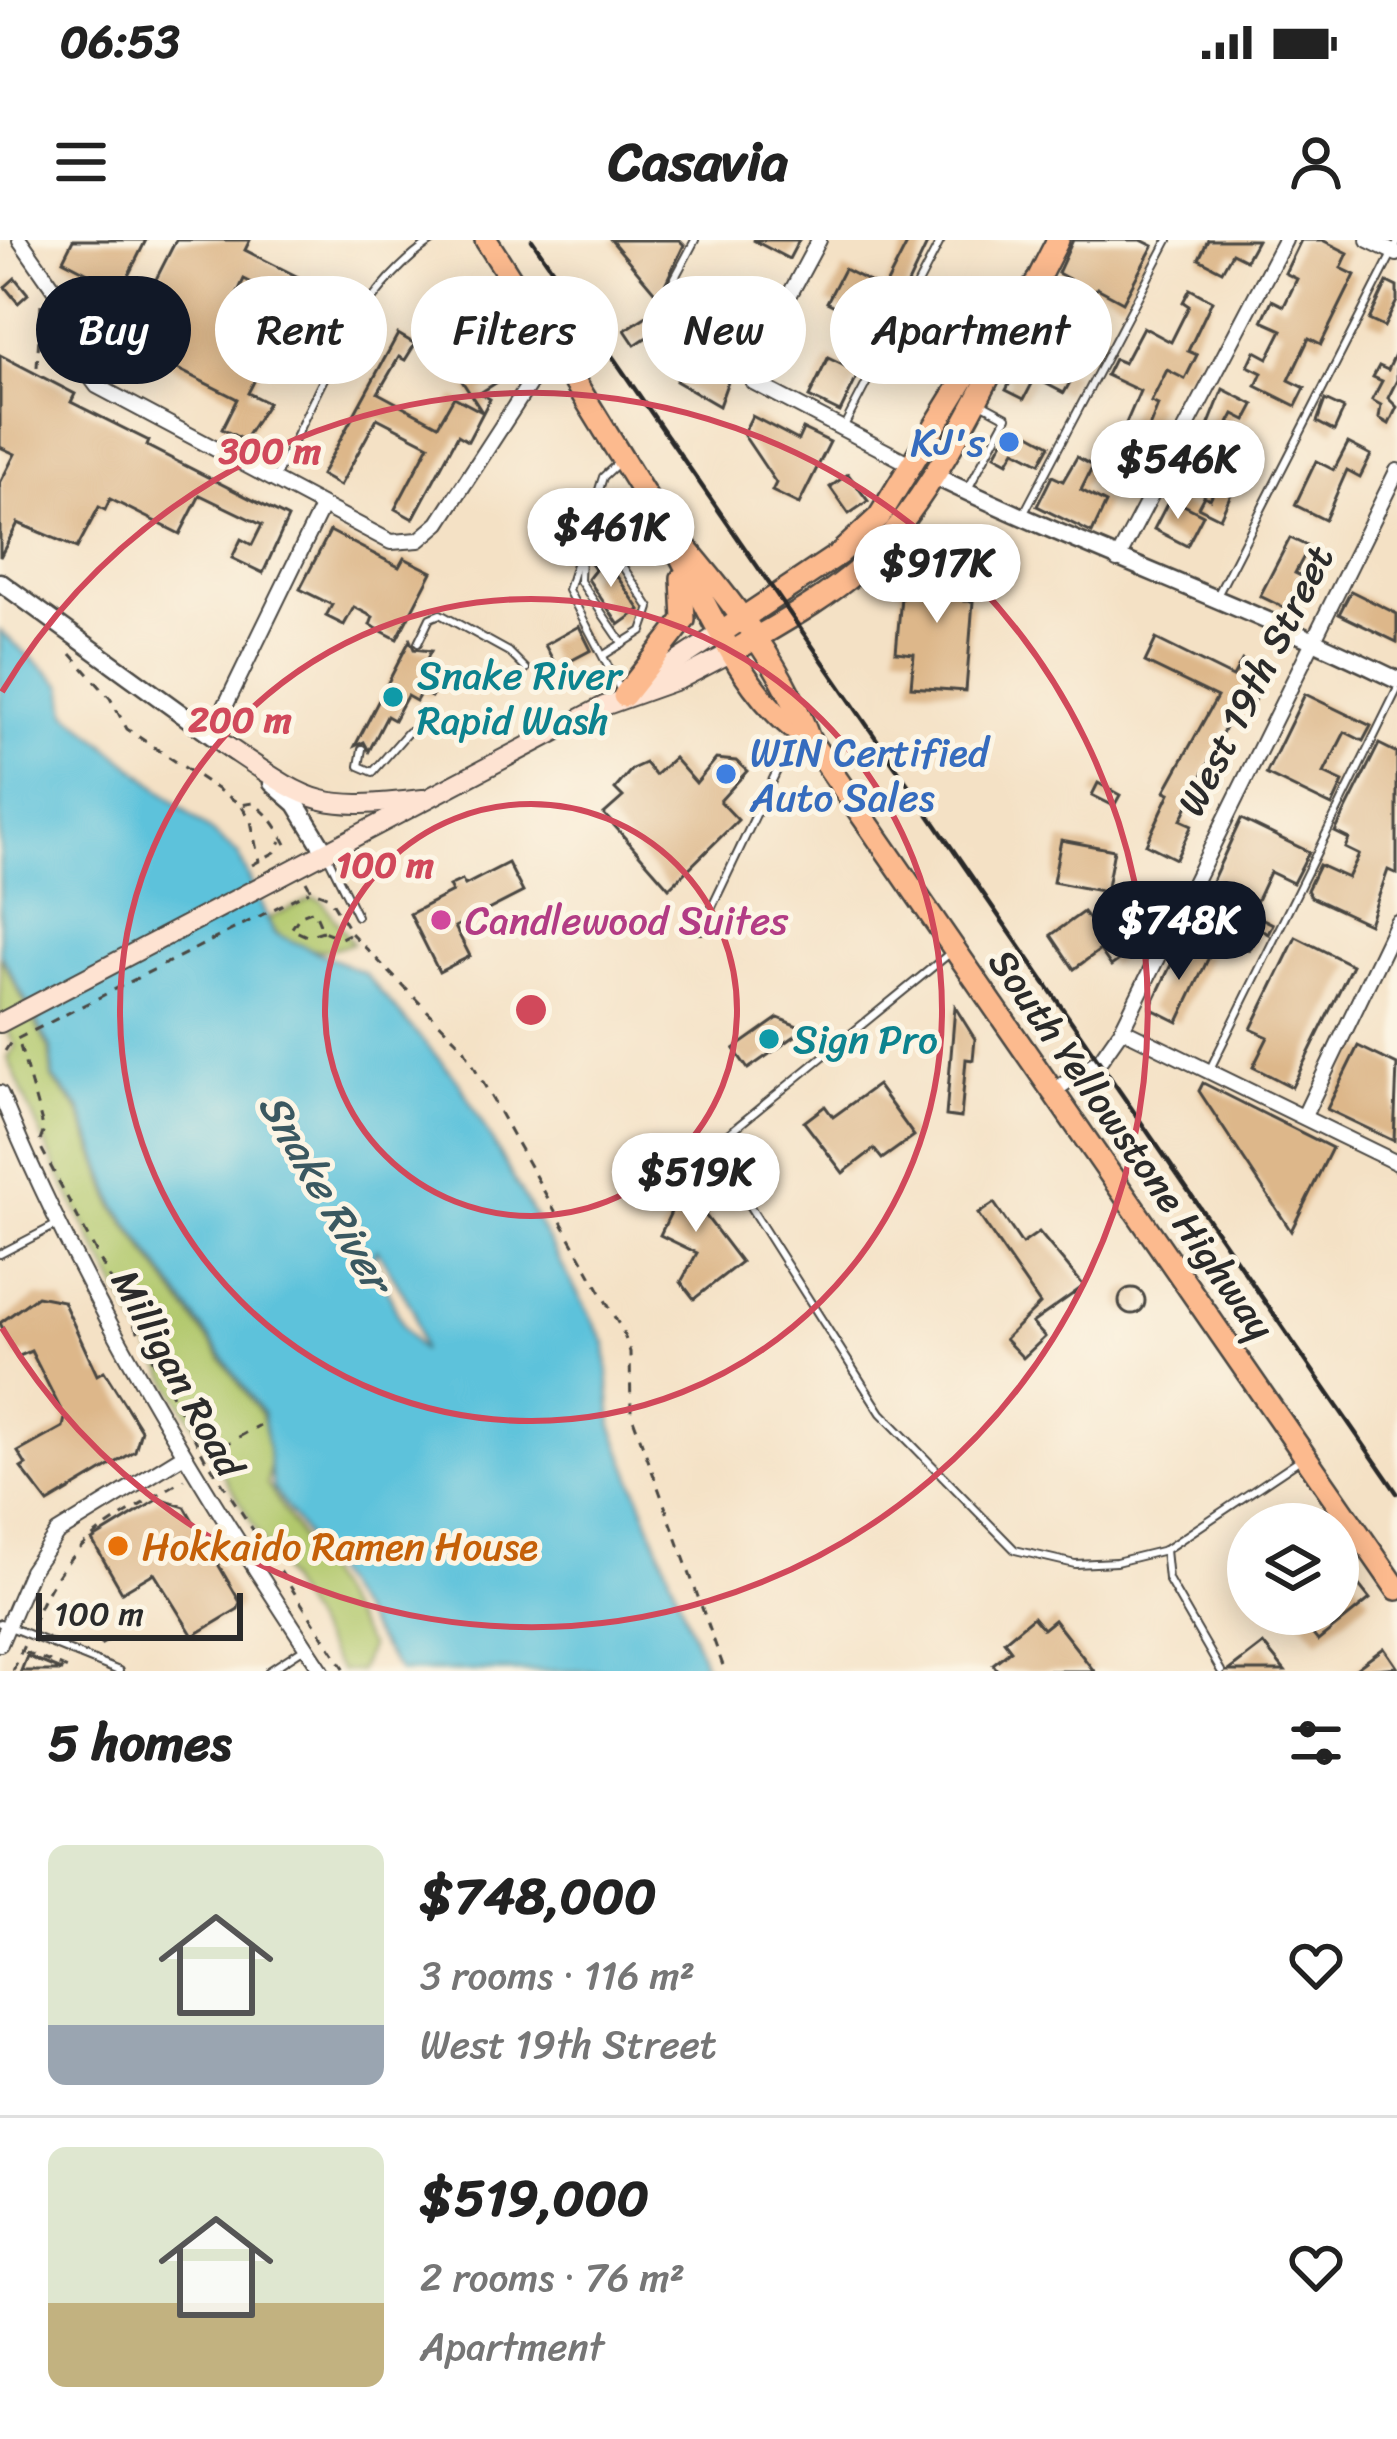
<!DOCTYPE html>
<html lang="en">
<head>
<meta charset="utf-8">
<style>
  body { margin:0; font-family:Sriracha,sans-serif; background:#f6f6f6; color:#222; height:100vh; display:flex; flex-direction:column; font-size:45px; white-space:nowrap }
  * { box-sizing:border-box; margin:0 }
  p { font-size:39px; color:#767676 }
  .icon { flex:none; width:66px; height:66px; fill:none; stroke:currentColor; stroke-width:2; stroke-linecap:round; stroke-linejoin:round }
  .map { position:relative; height:1431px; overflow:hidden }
  .panel { display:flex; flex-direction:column; background:#fff; flex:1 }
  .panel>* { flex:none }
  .hud { position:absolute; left:36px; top:36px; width:1326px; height:108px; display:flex; gap:24px }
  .fabs { position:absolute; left:1227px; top:1263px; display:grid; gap:24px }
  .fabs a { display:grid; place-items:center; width:132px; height:132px; border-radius:50%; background:#fff; box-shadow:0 6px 30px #0003; font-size:60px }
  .scale { position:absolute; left:36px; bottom:30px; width:207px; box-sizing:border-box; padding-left:12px; border:6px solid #2b2b2b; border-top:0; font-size:33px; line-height:42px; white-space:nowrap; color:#2b2b2b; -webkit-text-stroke:9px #fcf5e5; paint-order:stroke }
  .price { position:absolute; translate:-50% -102px; padding:0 27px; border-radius:42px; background:#fff; color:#222; font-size:39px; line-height:78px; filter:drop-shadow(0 3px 6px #0008) }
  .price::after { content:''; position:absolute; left:50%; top:72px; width:36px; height:27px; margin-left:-18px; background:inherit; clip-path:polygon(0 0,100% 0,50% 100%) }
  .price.current { background:#111827; color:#fff }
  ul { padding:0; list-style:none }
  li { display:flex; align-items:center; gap:36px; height:300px; padding:0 48px }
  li+li { border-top:3px solid #e0e0e0 }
  li span { display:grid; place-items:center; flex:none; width:336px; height:240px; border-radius:18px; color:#555 }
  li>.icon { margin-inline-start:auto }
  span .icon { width:144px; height:144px; fill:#fffc; stroke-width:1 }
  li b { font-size:51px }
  h2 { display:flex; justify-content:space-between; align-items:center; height:144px; padding:0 48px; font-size:51px }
  .pill { padding:0 42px; border-radius:54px; background:#fff; box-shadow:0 6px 30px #0003; font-size:42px; line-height:108px }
  .pill.current { background:#111827; color:#fff }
  .status { display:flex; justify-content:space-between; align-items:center; height:84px; padding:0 60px; background:#fff; direction:ltr }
  .status svg { height:33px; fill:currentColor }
  header { display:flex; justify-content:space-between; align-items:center; height:156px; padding:0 48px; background:#fff; font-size:54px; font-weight:700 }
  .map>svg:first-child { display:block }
  .green { fill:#b1c86c; stroke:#6e7a4c; stroke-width:3 }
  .water { fill:#5dc2db; stroke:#447683; stroke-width:3; fill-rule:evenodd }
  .building { fill:#ddb78a }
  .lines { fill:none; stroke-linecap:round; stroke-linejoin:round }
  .service-casing { stroke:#494642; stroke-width:10 }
  .minor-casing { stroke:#494642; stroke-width:18 }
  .tertiary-casing { stroke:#494642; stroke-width:21 }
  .secondary-casing { stroke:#494642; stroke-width:22 }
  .primary-casing { stroke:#494642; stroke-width:26 }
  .trunk-casing { stroke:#494642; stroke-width:26 }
  .path { stroke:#494642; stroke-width:3; stroke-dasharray:9 9; stroke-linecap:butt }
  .service { stroke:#fff; stroke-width:6 }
  .minor { stroke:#fff; stroke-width:14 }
  .tertiary { stroke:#fff; stroke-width:16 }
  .secondary { stroke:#fee3d2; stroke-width:18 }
  .primary { stroke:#fcba8e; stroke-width:21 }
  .trunk { stroke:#fcba8e; stroke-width:21 }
  .rail { stroke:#2b2b2b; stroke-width:4.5 }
  .ring { fill:none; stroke:#d1495b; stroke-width:6 }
  .shop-dot { fill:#3f7fe0; stroke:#fcf5e5; stroke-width:4.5 }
  .culture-dot { fill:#0f9aa8; stroke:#fcf5e5; stroke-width:4.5 }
  .hotel-dot { fill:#d1479c; stroke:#fcf5e5; stroke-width:4.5 }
  .food-dot { fill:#e8710a; stroke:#fcf5e5; stroke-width:4.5 }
  .labels { text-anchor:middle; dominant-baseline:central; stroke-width:10; stroke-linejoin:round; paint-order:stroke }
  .shop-label { font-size:39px; fill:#366cbe; stroke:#fcf5e5; text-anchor:end }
  .culture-label { font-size:39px; fill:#0d838f; stroke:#fcf5e5; text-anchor:start }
  .street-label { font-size:39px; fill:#2b2b2b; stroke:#fcf5e5 }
  .hotel-label { font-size:39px; fill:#b23c85; stroke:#fcf5e5; text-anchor:start }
  .food-label { font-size:39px; fill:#c56008; stroke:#fcf5e5; text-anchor:start }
  .water-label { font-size:42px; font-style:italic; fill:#3a5860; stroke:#fcf5e5 }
  .centre { fill:#d1495b; stroke:#fcf5e5; stroke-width:6 }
  .ring-label { font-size:36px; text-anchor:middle; font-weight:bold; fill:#d1495b; stroke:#fcf5e5; stroke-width:10; stroke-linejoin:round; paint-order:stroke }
</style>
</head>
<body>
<div class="status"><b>06:53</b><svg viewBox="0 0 49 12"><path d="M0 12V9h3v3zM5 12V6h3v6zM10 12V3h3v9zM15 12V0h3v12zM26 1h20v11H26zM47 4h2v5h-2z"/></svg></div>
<header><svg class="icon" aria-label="menu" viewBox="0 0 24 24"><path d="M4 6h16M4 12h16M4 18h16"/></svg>Casavia<svg class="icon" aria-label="person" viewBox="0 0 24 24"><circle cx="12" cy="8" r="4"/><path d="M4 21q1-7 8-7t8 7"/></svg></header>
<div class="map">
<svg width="1397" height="1431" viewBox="0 0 1397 1431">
  <rect width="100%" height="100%" fill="#fcf5e5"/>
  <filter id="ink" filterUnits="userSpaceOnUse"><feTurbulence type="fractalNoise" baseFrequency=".00833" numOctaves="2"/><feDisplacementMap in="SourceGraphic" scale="24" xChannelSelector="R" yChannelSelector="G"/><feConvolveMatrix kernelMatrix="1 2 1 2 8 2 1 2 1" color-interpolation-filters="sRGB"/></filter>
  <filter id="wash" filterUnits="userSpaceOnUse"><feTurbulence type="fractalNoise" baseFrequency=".004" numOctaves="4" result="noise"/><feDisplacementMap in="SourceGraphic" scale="48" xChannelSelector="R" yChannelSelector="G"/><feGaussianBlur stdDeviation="2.7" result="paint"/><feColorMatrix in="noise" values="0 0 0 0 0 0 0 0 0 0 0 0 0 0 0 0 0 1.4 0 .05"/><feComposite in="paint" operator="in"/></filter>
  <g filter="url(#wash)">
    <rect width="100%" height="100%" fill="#f4e1c5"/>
    <!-- green -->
    <g class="green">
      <path d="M313 658 322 661 352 703C322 717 282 710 268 679Z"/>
      <path d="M0 716 49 809 52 839 78 869 114 967 261 1175 273 1205 267 1244 370 1407 359 1431H340C223 1232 95 1033 8 818L15 806 0 775Z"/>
    </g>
    <!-- water -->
    <path class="water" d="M0 391 63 445 67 473 238 614 274 693 364 733 459 842 606 1104 612 1186 707 1431H399L273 1248 263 1174 116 965 80 868 53 838 51 808 0 712ZM377 1009 414 1071 422 1111 404 1088 373 1017Z"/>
    <g id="blocks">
      <!-- building -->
      <g class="building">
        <polygon points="73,0 146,0 111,70 79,54 90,34 63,20"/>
        <polygon points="176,0 250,0 245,10 300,38 288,61 244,39 235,58 284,83 248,153 268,163 244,200 222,189 237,159 124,102"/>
        <polygon points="611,0 679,0 684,5 659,57"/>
        <polygon points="753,0 799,0 789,19"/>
        <polygon points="909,0 929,0 885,92 827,62 844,29 884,49"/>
        <polygon points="1073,0 1141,0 1153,6 1123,62 1097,48 1081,76 1075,72 1072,77 1054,67 1069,39 1058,33"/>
        <polygon points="1208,0 1257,0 1246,20 1232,13 1222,31 1199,19"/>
        <polygon points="1301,0 1322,0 1348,13 1341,28 1355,35 1321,104 1309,98 1289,140 1305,148 1296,166 1256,146 1262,133 1248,126 1255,111 1268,118 1282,90 1262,81 1272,60 1284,66 1297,39 1285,33"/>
        <polygon points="15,38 28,54 18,63 5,47"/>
        <polygon points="1387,42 1397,47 1397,61 1384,87 1369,80"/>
        <polygon points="965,47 981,55 953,114 927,101 914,128 889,116 908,80 938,95"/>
        <polygon points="1190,49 1212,61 1188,111 1197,115 1185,139 1167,130 1151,162 1158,165 1147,193 1123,239 1092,224 1097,213 1104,217 1108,208 1114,211 1140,151 1106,135 1114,119 1124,123 1143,87 1171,102 1189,66 1183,62"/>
        <polygon points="653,72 659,89 635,105 625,90"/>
        <polygon points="702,89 740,107 719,166 676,141 690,96 697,100"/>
        <polygon points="398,94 415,104 405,120 399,117 378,153 438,185 454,157 482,172 447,118 484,94 510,134 480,153 490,159 468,201 458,195 413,279 395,269 429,205 377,178 340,246 321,235"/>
        <polygon points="1021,107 1074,135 1064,153 1035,138 1024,159 1006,150 1012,139 1006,136"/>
        <polygon points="1397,111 1397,140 1388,158 1397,167 1389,184 1379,178 1381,165 1372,160 1382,141 1373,137 1379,126 1388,130"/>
        <polygon points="0,115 75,154 71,162 149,201 147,206 288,278 263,333 232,318 241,299 252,305 262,285 200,255 180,294 110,259 105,270 99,267 77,308 18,283 0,317 0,243 15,214 0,207"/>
        <polygon points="828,118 859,133 840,172 809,157"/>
        <polygon points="1223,149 1254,165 1246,180 1234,174 1219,202 1248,217 1220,278 1198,267 1204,256 1210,259 1227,224 1199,209"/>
        <polygon points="1325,160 1344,169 1334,191 1317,182"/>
        <polygon points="752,176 798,200 803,189 830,202 799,264 772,251 776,243 743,194"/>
        <polygon points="1012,184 1050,205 1040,223 1015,210 1008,222 995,215"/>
        <polygon points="1348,203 1371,215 1360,237 1347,230 1325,280 1295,265 1316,221 1334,230"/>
        <polygon points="1077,217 1093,226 1081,250 1106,263 1092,293 1037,266 1052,236 1063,241"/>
        <polygon points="848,234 868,261 849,274 830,247"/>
        <polygon points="1170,258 1203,275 1187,306 1154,289"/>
        <polygon points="330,291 399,327 404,318 432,332 397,399 370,385 373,377 354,367 344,385 326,376 332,365 300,349"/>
        <polygon points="1290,298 1309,307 1295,333 1311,341 1295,373 1260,356"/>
        <polygon points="599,310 640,370 619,385 588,339 595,330 588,317"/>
        <polygon points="923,317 968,321 964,361 973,361 966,451 911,447 914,414 896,412 902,346 920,348"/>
        <polygon points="1351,351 1397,374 1397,402 1339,374"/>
        <polygon points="579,386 591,410 557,428 545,405"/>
        <polygon points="1156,399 1233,437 1242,420 1268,433 1248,473 1235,466 1181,580 1192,585 1176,619 1146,604 1170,553 1165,551 1217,457 1145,422"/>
        <polygon points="410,400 414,409 431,411 420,432 439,442 431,457 421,452 416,461 407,456 394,480 387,476 369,511 364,502 355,506"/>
        <polygon points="1305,454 1371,486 1363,501 1345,492 1324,533 1343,542 1332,566 1266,534"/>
        <polygon points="1379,504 1397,513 1397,634 1388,630 1369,684 1311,657 1307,650 1319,625 1348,638 1359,615 1345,608 1349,599 1335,592"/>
        <polygon points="674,518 696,543 716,519 736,521 747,531 720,561 738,580 669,648 604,574 623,557 615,549 632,529 645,523 655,535"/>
        <polygon points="1098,543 1120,555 1114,566 1092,555"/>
        <polygon points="1241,579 1309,612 1293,643 1270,632 1251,673 1273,684 1268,694 1259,689 1249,710 1193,682"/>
        <polygon points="1061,600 1114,610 1106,652 1053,642"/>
        <polygon points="508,623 523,652 455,687 470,716 439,732 410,674 452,652 449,646 462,640 465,645"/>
        <polygon points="1083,672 1095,688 1105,681 1128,714 1111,726 1100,710 1074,729 1051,695"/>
        <polygon points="1296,697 1352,725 1292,847 1253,827 1268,797 1251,789"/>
        <polygon points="1181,704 1209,717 1178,782 1150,768"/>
        <polygon points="955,767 975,799 973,820 966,819 961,878 946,876"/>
        <polygon points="778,778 805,789 748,829 734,809"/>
        <polygon points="1358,806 1397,825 1394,901 1327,869"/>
        <polygon points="1203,843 1332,908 1291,991 1199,851"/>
        <polygon points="877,845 914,896 882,919 874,909 843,933 804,882 825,866 833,877"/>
        <polygon points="673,934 715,955 705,975 741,1022 694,1059 681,1042 697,1013 660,995 671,972 657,966"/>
        <polygon points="994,963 1022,1004 1039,992 1084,1046 1032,1083 1045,1097 1023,1118 1005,1099 1040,1064 978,974"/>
        <circle cx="1132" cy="1061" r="13"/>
        <polygon points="37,1056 63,1061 97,1135 104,1131 141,1190 135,1211 48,1263 21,1228 26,1225 18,1212 63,1187 65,1178 31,1111 17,1117 0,1083"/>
        <polygon points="159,1259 185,1267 240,1362 238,1369 193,1396 154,1333 122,1352 92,1300"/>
        <polygon points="1350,1334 1370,1359 1318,1401 1296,1374 1338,1374 1338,1344"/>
        <polygon points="1033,1377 1043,1389 1054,1380 1094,1431 998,1431 993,1424 1011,1410 1004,1401"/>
        <polygon points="1263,1404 1285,1431 1228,1431"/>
        <polygon points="1384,1408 1397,1427 1353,1431"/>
        <polygon points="27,1416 63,1431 21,1431"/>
      </g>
    </g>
  </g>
  <g filter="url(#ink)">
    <use href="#blocks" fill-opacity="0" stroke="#494642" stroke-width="3"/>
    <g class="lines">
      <defs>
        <g id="service">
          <polyline points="660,105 669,85 670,47 695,0"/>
          <polyline points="843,188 941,0"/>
          <polyline points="618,223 603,237 568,350 622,453"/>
          <path d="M275 238C318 156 354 52 434 0"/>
          <polyline points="969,247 1007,177 983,164"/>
          <polyline points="1024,273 1168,0"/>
          <polyline points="590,277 650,368 642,391 604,415"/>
          <polyline points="581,314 580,341 623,404"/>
          <polyline points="1218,354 1397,4"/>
          <polyline points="418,403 430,378 440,374 509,412 526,429"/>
          <polyline points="362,509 359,526 373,532 408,492"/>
          <polyline points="328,617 357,676"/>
          <polyline points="701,690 782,520 806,501"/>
          <polyline points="950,713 712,907 881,1173 1015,1310 1075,1324 1116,1322 1165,1310 1302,1218"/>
          <polyline points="1210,829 1397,450"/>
          <polyline points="0,1014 56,985"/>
          <polyline points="1165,1310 1168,1339 1221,1431"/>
          <polyline points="0,1383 119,1431"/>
          <polyline points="269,1431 306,1407"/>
        </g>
        <g id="minor">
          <polyline points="20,0 75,79 83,127 97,146 391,302 419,300 439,283 546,118 556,112"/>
          <polyline points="819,0 751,127 753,142 914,226"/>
          <polyline points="1368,0 1397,14"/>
          <polyline points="1117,320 1285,0"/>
          <polyline points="203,489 220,477 322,267"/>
          <polyline points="1122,789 1397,923"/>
          <polyline points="1052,852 1101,819 1122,789 1397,231"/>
          <path d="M0 853C84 1058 200 1247 322 1431"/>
          <polyline points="1304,876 1397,682"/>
          <polyline points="0,1404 31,1331 57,1293 184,1215"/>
        </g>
        <g id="tertiary">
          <path d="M932 235C1085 309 1244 365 1397 440"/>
          <polyline points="0,342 234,512"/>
          <polyline points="272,543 296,564 326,613"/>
        </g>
        <g id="secondary">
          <polyline points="638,447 722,392"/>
          <path d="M225 505C313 564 316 571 423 559"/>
          <polyline points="0,783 604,466 680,439 734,411"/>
        </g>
        <g id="primary">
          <polyline points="722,392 839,314 879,277 1003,75"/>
          <path d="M734 411C775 386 821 362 858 330 938 261 1007 96 1058 0"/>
        </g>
        <g id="trunk">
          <path d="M486 0C544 90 599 182 656 273 700 342 735 454 808 499"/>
          <path d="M659 276C716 342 779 415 809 499L1397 1349"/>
          <polyline points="624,456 684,380 682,338"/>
        </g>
      </defs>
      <!-- service casing -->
      <use href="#service" class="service-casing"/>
      <!-- minor casing -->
      <use href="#minor" class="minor-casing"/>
      <!-- tertiary casing -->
      <use href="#tertiary" class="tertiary-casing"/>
      <!-- secondary casing -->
      <use href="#secondary" class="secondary-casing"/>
      <!-- primary casing -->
      <use href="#primary" class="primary-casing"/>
      <!-- trunk casing -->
      <use href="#trunk" class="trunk-casing"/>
      <!-- path -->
      <g class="path">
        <polyline points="37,127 41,63"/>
        <path d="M71 414 110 458 127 489 241 565 253 563C274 578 279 591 290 612"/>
        <polyline points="242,567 251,581 259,621"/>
        <polyline points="252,625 275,612 281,601"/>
        <polyline points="306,641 311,650 329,657 351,693 463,807 623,1092 630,1112 631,1173 725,1431"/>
        <polyline points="323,691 307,696 291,689 301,675 314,670 323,691 341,698 349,694"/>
        <polyline points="20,806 44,890 39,904 209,1226"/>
        <polyline points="5,811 11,802 309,651"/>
        <polyline points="207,1215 260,1185"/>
        <polyline points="211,1226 346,1431"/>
        <path d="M32 1385C66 1299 109 1285 184 1239"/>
        <polyline points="100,1405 109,1400"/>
        <polyline points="25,1412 73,1431"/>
        <polyline points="13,1431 24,1405"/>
      </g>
      <!-- service -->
      <use href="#service" class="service"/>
      <!-- minor -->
      <use href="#minor" class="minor"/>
      <!-- tertiary -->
      <use href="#tertiary" class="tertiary"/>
      <!-- secondary -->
      <use href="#secondary" class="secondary"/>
      <!-- primary -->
      <use href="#primary" class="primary"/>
      <!-- trunk -->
      <use href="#trunk" class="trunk"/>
      <!-- rail -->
      <polyline class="rail" points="532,0 1397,1253"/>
    </g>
  </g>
  <!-- distance rings -->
  <g class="ring">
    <circle cx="531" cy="770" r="206"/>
    <circle cx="531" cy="770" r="411"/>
    <path d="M2 452A617 617 0 1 1 2 1088"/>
  </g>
  <!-- markers -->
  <g class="shop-dot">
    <circle cx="1009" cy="202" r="12"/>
    <circle cx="726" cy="534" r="12"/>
  </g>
  <g class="culture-dot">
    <circle cx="393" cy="457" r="12"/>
    <circle cx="769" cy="799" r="12"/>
  </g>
  <circle class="hotel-dot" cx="441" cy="680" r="12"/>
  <circle class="food-dot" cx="118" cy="1306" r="12"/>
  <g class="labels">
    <!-- shop labels -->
    <g class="shop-label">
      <text x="985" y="202">KJ's</text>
      <text x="750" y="512" text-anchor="start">WIN Certified<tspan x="750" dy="45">Auto Sales</tspan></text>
    </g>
    <!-- culture labels -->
    <g class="culture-label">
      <text x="417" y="435">Snake River<tspan x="417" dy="45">Rapid Wash</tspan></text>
      <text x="793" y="799">Sign Pro</text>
    </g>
    <!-- street labels -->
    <g class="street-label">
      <text transform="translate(1255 440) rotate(-63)">West 19th Street</text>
      <text transform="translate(1132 904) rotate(55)">South Yellowstone Highway</text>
      <text transform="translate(178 1133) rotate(61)">Milligan Road</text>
    </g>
    <!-- hotel labels -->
    <g class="hotel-label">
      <text x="465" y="680">Candlewood Suites</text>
    </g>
    <!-- food labels -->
    <g class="food-label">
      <text x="142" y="1306">Hokkaido Ramen House</text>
    </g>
    <!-- water labels -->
    <g class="water-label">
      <text transform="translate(325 952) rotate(60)">Snake River</text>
    </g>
  </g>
  <circle cx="531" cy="770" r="18" class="centre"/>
  <g class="ring-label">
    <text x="270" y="223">300 m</text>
    <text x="240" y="492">200 m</text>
    <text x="385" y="637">100 m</text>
  </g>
</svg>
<div class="fabs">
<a><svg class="icon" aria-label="layers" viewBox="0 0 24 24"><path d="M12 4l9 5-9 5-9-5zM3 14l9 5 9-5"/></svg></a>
</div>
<div class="scale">100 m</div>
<b class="price" style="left:1178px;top:282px">$546K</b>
<b class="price" style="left:611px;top:350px">$461K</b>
<b class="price" style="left:937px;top:386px">$917K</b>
<b class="price current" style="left:1179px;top:743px">$748K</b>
<b class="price" style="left:696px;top:995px">$519K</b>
<div class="hud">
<a class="pill current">Buy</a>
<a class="pill">Rent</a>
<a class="pill">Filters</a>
<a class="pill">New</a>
<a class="pill">Apartment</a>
</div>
</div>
<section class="panel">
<h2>5 homes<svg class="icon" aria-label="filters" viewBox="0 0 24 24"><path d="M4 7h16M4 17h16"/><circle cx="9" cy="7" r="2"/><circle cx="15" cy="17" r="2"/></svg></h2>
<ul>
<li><span style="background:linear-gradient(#dfe7d0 75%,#9aa5b1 0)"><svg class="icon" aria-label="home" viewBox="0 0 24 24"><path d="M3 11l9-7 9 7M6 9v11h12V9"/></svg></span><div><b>$748,000</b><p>3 rooms · 116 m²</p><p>West 19th Street</p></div><svg class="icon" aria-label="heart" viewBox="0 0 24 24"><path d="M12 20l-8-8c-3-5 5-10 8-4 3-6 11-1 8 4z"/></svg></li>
<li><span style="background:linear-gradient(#dfe7d0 65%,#c2b280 0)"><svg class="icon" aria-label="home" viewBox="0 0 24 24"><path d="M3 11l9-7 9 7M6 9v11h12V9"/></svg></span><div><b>$519,000</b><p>2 rooms · 76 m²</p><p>Apartment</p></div><svg class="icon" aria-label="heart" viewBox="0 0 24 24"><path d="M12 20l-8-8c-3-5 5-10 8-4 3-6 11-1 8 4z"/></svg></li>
</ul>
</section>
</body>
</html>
